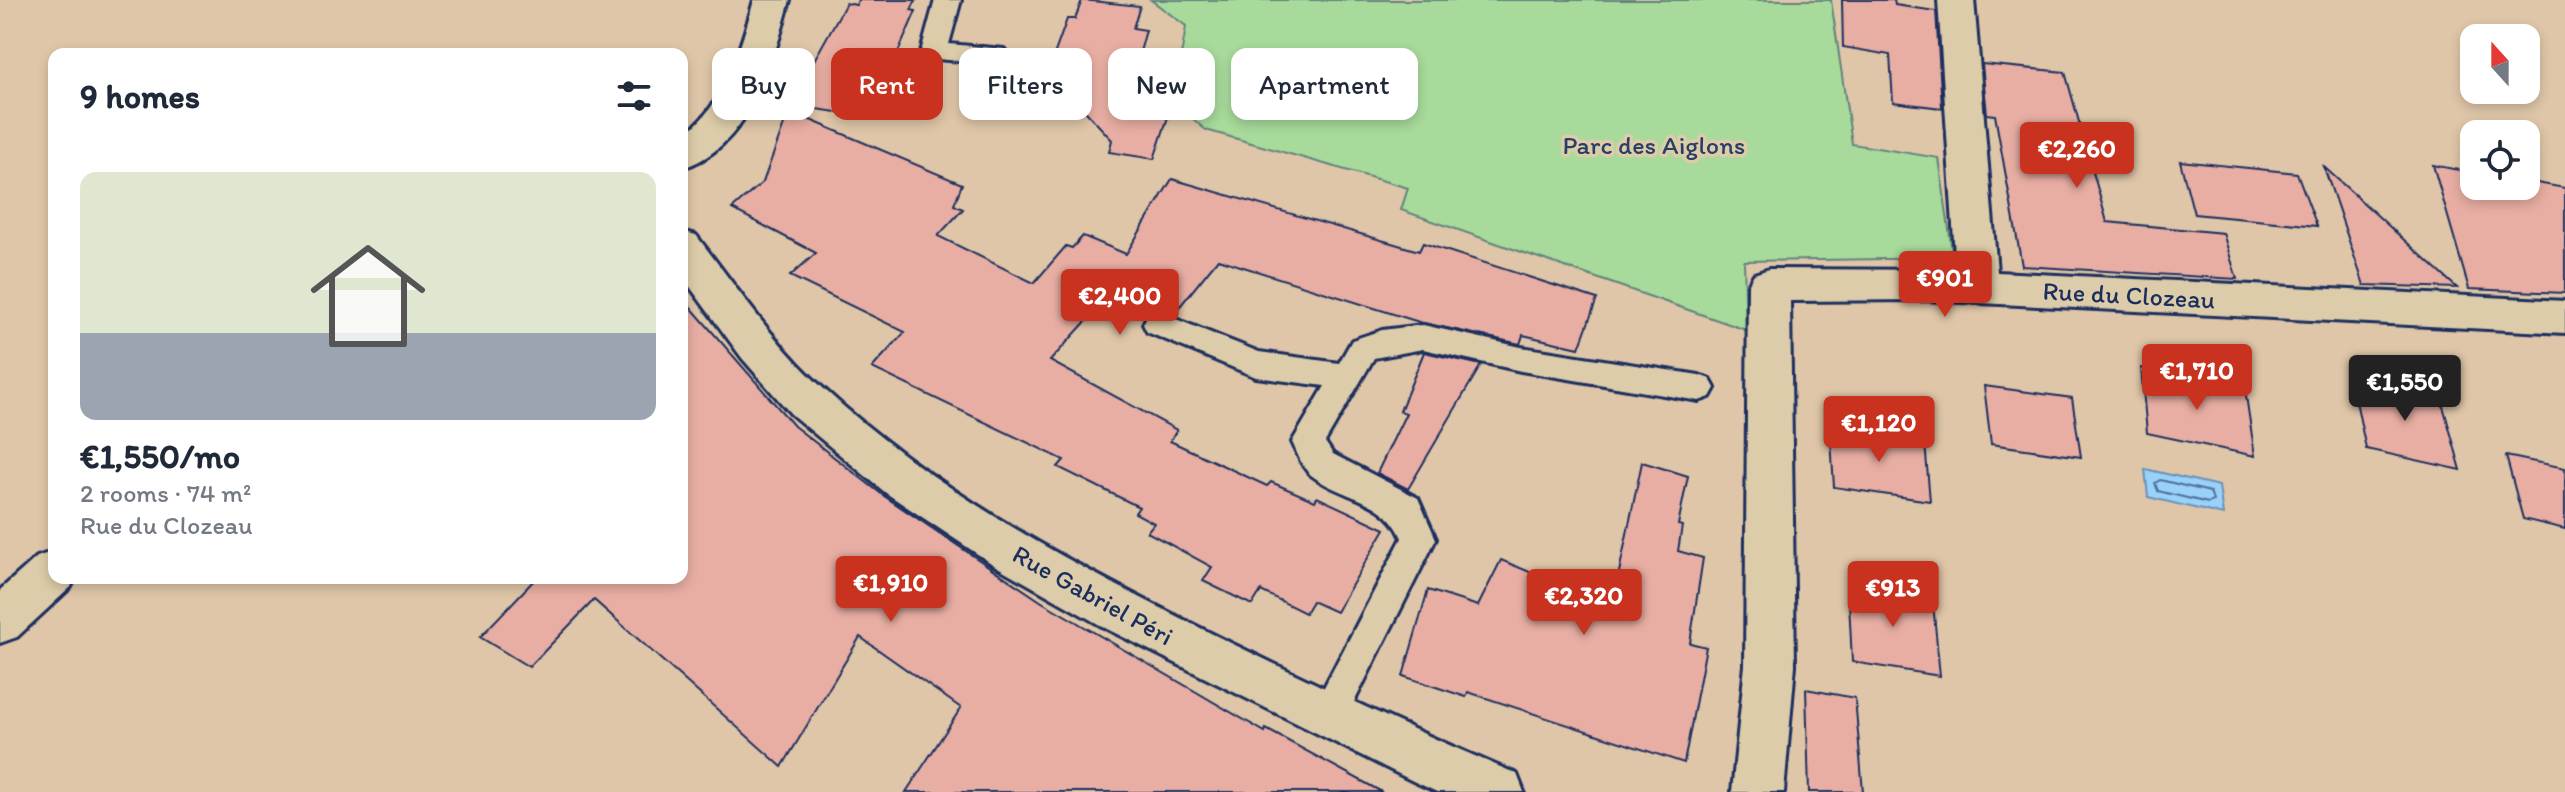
<!DOCTYPE html>
<html lang="en">
<head>
<meta charset="utf-8">
<style>
  body { margin:0; font-family:Itim,sans-serif; background:#f6f6f7; color:#1f2937; height:100vh; display:flex; flex-direction:column; font-size:30px; white-space:nowrap }
  * { box-sizing:border-box; margin:0 }
  p { font-size:26px; color:#747a83 }
  .icon { flex:none; width:44px; height:44px; fill:none; stroke:currentColor; stroke-width:2; stroke-linecap:round; stroke-linejoin:round }
  .map { position:relative; flex:1; overflow:hidden }
  .drawer { position:absolute; left:48px; top:48px; width:640px; height:536px; display:flex; flex-direction:column; background:#fff; border-radius:16px; box-shadow:0 4px 12px #0003 }
  .drawer>* { flex:none }
  .top-card { position:absolute; left:712px; top:48px; width:760px; height:72px; display:flex; gap:16px }
  .needle { width:52px; rotate:339deg }
  .fabs { position:absolute; left:2460px; top:24px; display:grid; gap:16px }
  .fabs a { display:grid; place-items:center; width:80px; height:80px; border-radius:16px; background:#fff; box-shadow:0 4px 12px #0003; font-size:40px }
  .price { position:absolute; translate:-50% -68px; padding:0 18px; border-radius:8px; background:#c8321e; color:#fff; font-size:26px; line-height:52px; filter:drop-shadow(0 2px 4px #0008) }
  .price::after { content:''; position:absolute; left:50%; top:48px; width:24px; height:18px; margin-left:-12px; background:inherit; clip-path:polygon(0 0,100% 0,50% 100%) }
  .price.current { background:#222; color:#fff }
  ul { padding:0; list-style:none }
  li { display:grid; align-content:center; gap:16px; height:424px; padding:0 32px }
  li+li { border-top:2px solid #e0e1e3 }
  li span { display:grid; place-items:center; height:248px; border-radius:16px; color:#555 }
  li>.icon { margin-inline-start:auto }
  span .icon { width:144px; height:144px; fill:#fffc; stroke-width:1 }
  li b { font-size:34px }
  h2 { display:flex; justify-content:space-between; align-items:center; height:96px; padding:0 32px; font-size:34px }
  .chip { padding:0 28px; border-radius:16px; background:#fff; box-shadow:0 4px 12px #0003; font-size:28px; line-height:72px }
  .chip.current { background:#c8321e; color:#fff }
  .map>svg:first-child { display:block }
  .green { fill:#a7da9b; stroke:#61847c; stroke-width:2 }
  .water { fill:#99d1f8; stroke:#6790ba; stroke-width:2 }
  .lines { fill:none; stroke-linecap:round; stroke-linejoin:round }
  .shore { stroke:#4d709c; stroke-width:2 }
  .building { fill:#e8aea3; stroke:#1b2f5e; stroke-width:2 }
  .service-casing { stroke:#1b2f5e; stroke-width:6 }
  .minor-casing { stroke:#1b2f5e; stroke-width:6 }
  .service { fill:#ddcca9; fill-rule:evenodd }
  .minor { fill:#ddcca9; fill-rule:evenodd }
  .labels { text-anchor:middle; dominant-baseline:central; stroke-width:7; stroke-linejoin:round; paint-order:stroke }
  .park-label { font-size:26px; fill:#294064; stroke:#ddcca9 }
  .street-label { font-size:26px; fill:#1b2f5e; stroke:#ddcca9 }
</style>
</head>
<body>
<div class="map">
<svg width="2565" height="792" viewBox="0 0 2565 792">
  <rect width="100%" height="100%" fill="#dfc6a8"/>
  <filter id="ink" filterUnits="userSpaceOnUse"><feTurbulence type="fractalNoise" baseFrequency=".0125" numOctaves="2"/><feDisplacementMap in="SourceGraphic" scale="16" xChannelSelector="R" yChannelSelector="G"/><feConvolveMatrix kernelMatrix="1 2 1 2 8 2 1 2 1" color-interpolation-filters="sRGB"/></filter>
  <g filter="url(#ink)">
    <!-- green -->
    <path class="green" d="M1151 0H1831L1852 144 1939 158 1953 258 1744 261 1746 330 1401 210 1408 188 1206 130C1162 97 1180 74 1186 26Z"/>
    <!-- water -->
    <polygon class="water" points="2145,469 2219,486 2223,515 2148,497"/>
    <g class="lines">
      <!-- shore -->
      <polygon class="shore" points="2160,480 2210,492 2213,501 2208,503 2158,491 2155,483"/>
    </g>
    <!-- building -->
    <g class="building">
      <polygon points="858,0 916,0 911,10 916,11 870,117 789,105 846,3 856,5"/>
      <polygon points="1082,0 1140,6 1133,28 1146,30 1124,110 1168,117 1154,159 1109,152 1112,140 1076,101 1039,97 1067,19 1075,19"/>
      <polygon points="1842,0 1894,0 1895,5 1936,11 1942,108 1893,102 1890,55 1843,47"/>
      <polygon points="1982,64 2065,72 2107,222 2223,233 2237,279 2022,266 1995,115 1987,114"/>
      <polygon points="789,111 962,184 954,205 963,209 938,236 1034,283 1066,246 1072,248 1083,236 1126,254 1172,179 1419,251 1423,243 1597,299 1579,348 1523,335 1520,344 1419,322 1218,259 1177,310 1118,286 1050,361 1177,430 1170,441 1267,486 1271,482 1315,501 1317,497 1385,529 1336,612 1312,601 1305,613 1261,591 1252,605 1203,581 1212,567 1147,532 1154,523 1135,513 1139,507 1058,467 1064,460 872,368 905,332 790,276 816,253 732,209 763,182"/>
      <polygon points="2180,161 2297,173 2317,226 2194,214"/>
      <polygon points="2433,165 2474,173 2474,186 2526,186 2526,181 2565,188 2565,293 2469,289"/>
      <polygon points="2324,167 2457,288 2364,285"/>
      <polygon points="682,297 794,426 884,496 1042,602 1265,732 1266,729 1382,792 906,792 961,708 860,637 782,767 594,600 529,667 480,637 536,578 682,578"/>
      <polygon points="1424,352 1481,365 1408,489 1377,473 1406,413 1400,411"/>
      <polygon points="2141,368 2245,389 2255,456 2147,433"/>
      <polygon points="2351,377 2440,395 2461,470 2366,449"/>
      <polygon points="1984,386 2072,398 2081,457 1991,444"/>
      <polygon points="1830,424 1875,429 1876,437 1925,443 1930,501 1834,487"/>
      <polygon points="2506,456 2565,468 2565,529 2523,519"/>
      <polygon points="1642,462 1688,476 1678,525 1682,526 1678,551 1703,558 1690,643 1706,647 1684,763 1468,692 1466,697 1403,676 1428,590 1478,606 1501,560 1612,606"/>
      <polygon points="1848,582 1932,593 1940,676 1852,662"/>
      <polygon points="1806,689 1855,698 1863,792 1809,792"/>
    </g>
    <g class="lines">
      <defs>
        <g id="service">
          <polygon points="935,0 961,0 949,44 1004,49 1008,55 1004,61 995,64 925,58 921,52"/>
          <path d="M1158 312 1259 352 1339 363 1352 340 1382 330 1423 325 1521 347 1699 375 1710 379 1715 388 1710 397 1699 401 1521 371 1423 349 1374 358 1325 442 1333 454 1418 498 1436 539 1341 728 1328 734 1315 728 1309 716 1402 538C1385 497 1343 500 1311 475 1302 468 1297 452 1292 442L1325 386 1256 377 1147 332 1143 324 1147 316Z"/>
        </g>
        <g id="minor">
          <path d="M754 0H790C774 60 749 148 682 168V136C725 107 741 47 754 0Z"/>
          <polygon points="1938,0 1974,0 1997,272 2565,301 2565,333 1923,300 1790,301 1795,665 1784,792 1732,792 1745,665 1748,285 1754,274 1769,269 1956,270"/>
          <path d="M682 231 696 235C737 288 775 345 824 389 944 499 1090 574 1235 645 1328 690 1421 734 1517 774L1524 792H1437L1413 781 1107 629 994 565 886 493 791 414 742 358 682 276Z"/>
          <polygon points="54,551 54,578 75,578 71,587 17,637 0,643 0,590 37,557"/>
        </g>
      </defs>
      <!-- service casing -->
      <use href="#service" class="service-casing"/>
      <!-- minor casing -->
      <use href="#minor" class="minor-casing"/>
      <!-- service -->
      <use href="#service" class="service"/>
      <!-- minor -->
      <use href="#minor" class="minor"/>
    </g>
  </g>
  <g class="labels">
    <!-- park labels -->
    <g class="park-label">
      <text x="1654" y="145">Parc des Aiglons</text>
    </g>
    <!-- street labels -->
    <g class="street-label">
      <text transform="translate(2129 295) rotate(3)">Rue du Clozeau</text>
      <text transform="translate(1093 595) rotate(29)">Rue Gabriel Péri</text>
    </g>
  </g>
</svg>
<div class="fabs">
<a><svg class="needle" viewBox="-14 -14 28 28"><path d="M0-13l5 13h-10z" fill="#e53935"/><path d="M0 13l5-13h-10z" fill="#747a83"/></svg></a>
<a><svg class="icon" aria-label="locate" viewBox="0 0 24 24"><circle cx="12" cy="12" r="6"/><path d="M12 2v4M12 18v4M2 12h4M18 12h4"/></svg></a>
</div>
<b class="price" style="left:2077px;top:190px">€2,260</b>
<b class="price" style="left:1945px;top:319px">€901</b>
<b class="price" style="left:1120px;top:337px">€2,400</b>
<b class="price" style="left:2197px;top:412px">€1,710</b>
<b class="price current" style="left:2405px;top:423px">€1,550</b>
<b class="price" style="left:1879px;top:464px">€1,120</b>
<b class="price" style="left:891px;top:624px">€1,910</b>
<b class="price" style="left:1893px;top:629px">€913</b>
<b class="price" style="left:1584px;top:637px">€2,320</b>
<div class="top-card">
<a class="chip">Buy</a>
<a class="chip current">Rent</a>
<a class="chip">Filters</a>
<a class="chip">New</a>
<a class="chip">Apartment</a>
</div>
<section class="drawer">
<h2>9 homes<svg class="icon" aria-label="filters" viewBox="0 0 24 24"><path d="M4 7h16M4 17h16"/><circle cx="9" cy="7" r="2"/><circle cx="15" cy="17" r="2"/></svg></h2>
<ul>
<li><span style="background:linear-gradient(#dfe7d0 65%,#9aa5b1 0)"><svg class="icon" aria-label="home" viewBox="0 0 24 24"><path d="M3 11l9-7 9 7M6 9v11h12V9"/></svg></span><div><b>€1,550/mo</b><p>2 rooms · 74 m²</p><p>Rue du Clozeau</p></div></li>
</ul>
</section>
</div>
</body>
</html>
